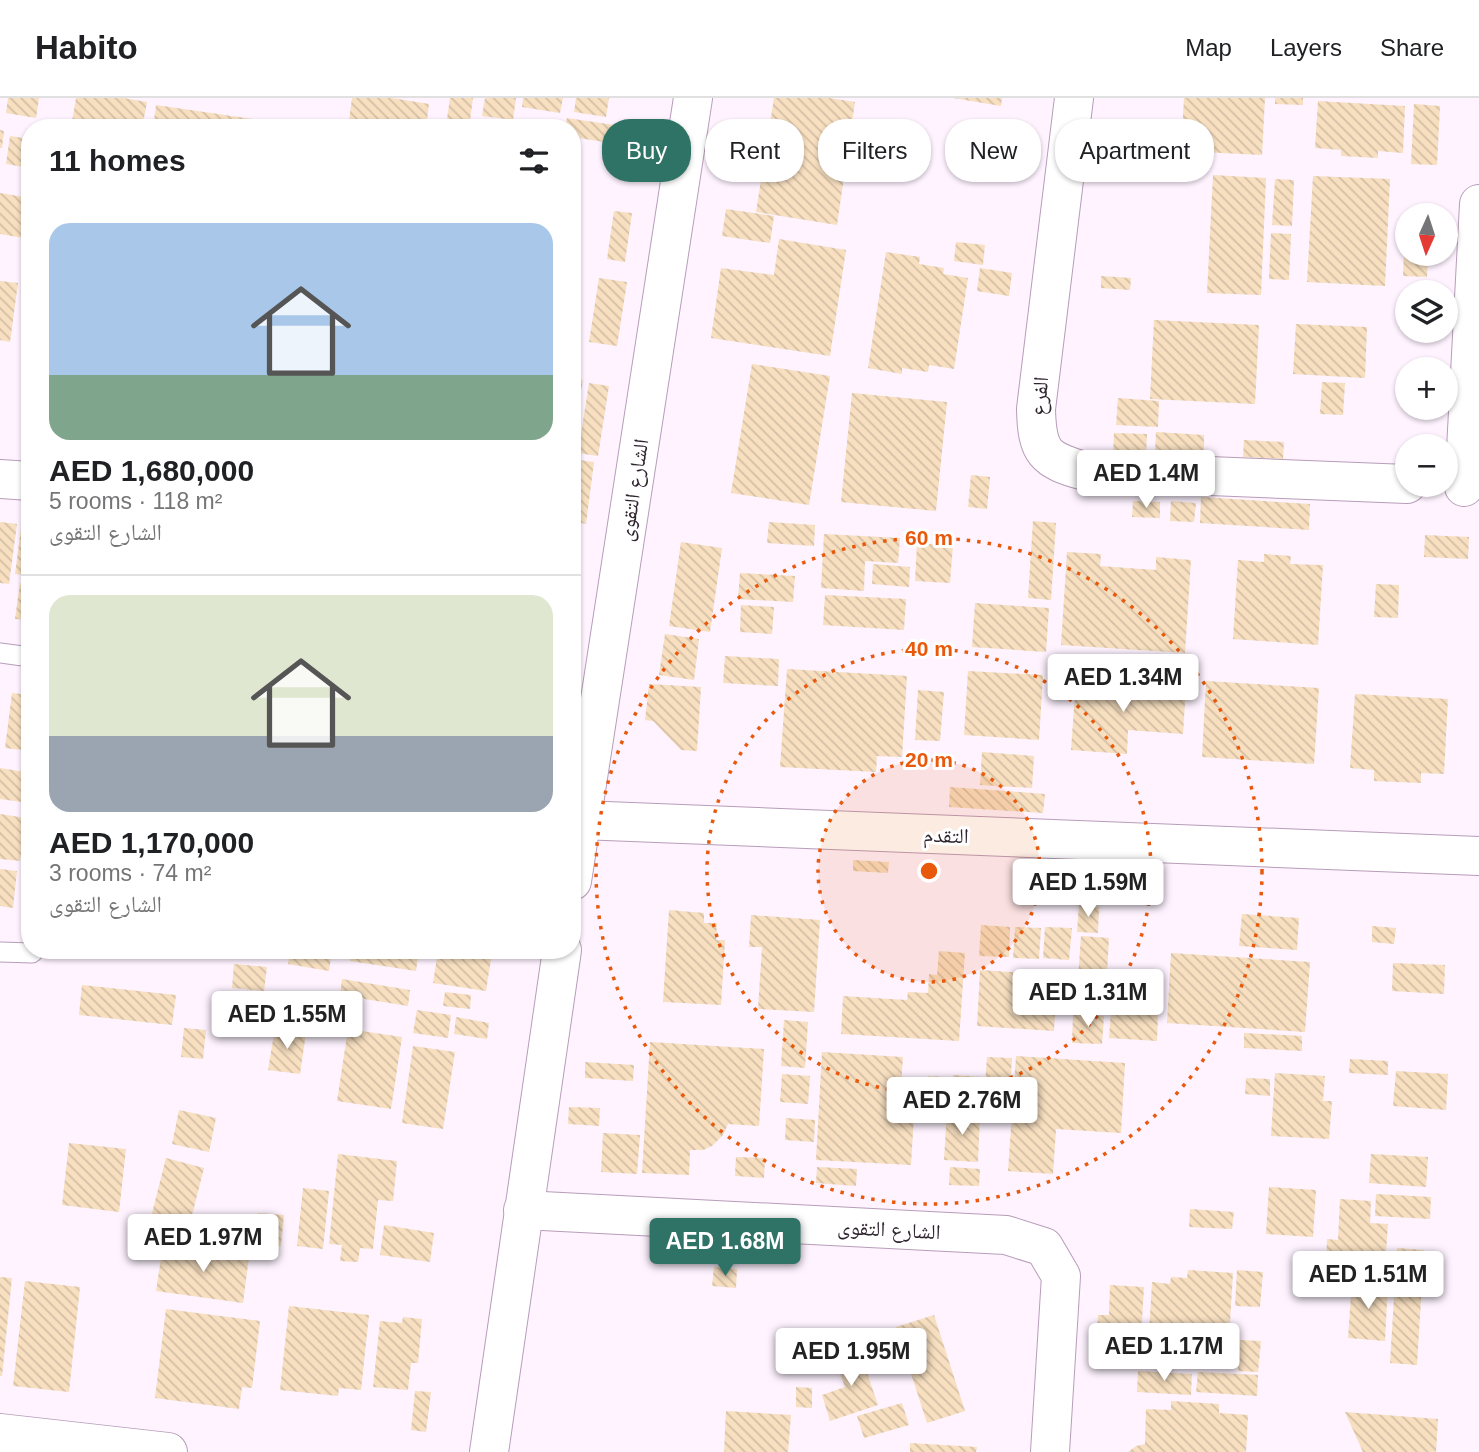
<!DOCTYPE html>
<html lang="en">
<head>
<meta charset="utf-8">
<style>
  body { margin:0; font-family:Helvetica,"Noto Naskh Arabic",sans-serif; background:#f2f2f2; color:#202124; height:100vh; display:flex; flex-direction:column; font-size:26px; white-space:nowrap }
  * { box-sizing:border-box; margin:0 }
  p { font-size:23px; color:#757577 }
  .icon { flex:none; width:38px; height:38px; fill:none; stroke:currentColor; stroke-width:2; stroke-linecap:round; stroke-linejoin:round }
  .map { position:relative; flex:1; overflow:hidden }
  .panel { position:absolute; left:21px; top:21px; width:560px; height:840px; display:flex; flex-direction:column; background:#fff; border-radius:28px; box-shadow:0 2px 5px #0004 }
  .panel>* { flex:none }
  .hud { position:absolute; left:602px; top:21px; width:665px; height:63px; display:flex; gap:14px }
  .needle { width:46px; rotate:183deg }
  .tools { position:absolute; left:1395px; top:105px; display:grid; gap:14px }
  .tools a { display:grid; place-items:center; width:63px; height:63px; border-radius:50%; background:#fff; box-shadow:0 2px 5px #0004; font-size:35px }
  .price { position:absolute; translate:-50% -60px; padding:0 16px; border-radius:7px; background:#fff; color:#222; font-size:23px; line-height:46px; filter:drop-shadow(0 2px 4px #0008) }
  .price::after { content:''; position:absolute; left:50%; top:42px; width:21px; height:16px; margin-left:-10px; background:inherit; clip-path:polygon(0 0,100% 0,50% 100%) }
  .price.current { background:#2f7366; color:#fff }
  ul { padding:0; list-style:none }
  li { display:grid; align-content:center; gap:14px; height:371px; padding:0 28px }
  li+li { border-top:2px solid #e0e0e0 }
  li span { display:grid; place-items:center; height:217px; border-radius:21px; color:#555 }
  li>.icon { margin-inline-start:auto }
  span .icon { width:126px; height:126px; fill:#fffc; stroke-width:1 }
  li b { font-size:30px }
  h2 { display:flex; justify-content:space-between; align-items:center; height:84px; padding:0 28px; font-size:30px }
  .chip { padding:0 24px; border-radius:28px; background:#fff; box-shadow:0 2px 5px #0004; font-size:24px; line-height:63px }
  .chip.current { background:#2f7366; color:#fff }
  header { display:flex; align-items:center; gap:42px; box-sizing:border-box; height:98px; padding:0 35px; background:#fff; border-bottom:2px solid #e0e0e0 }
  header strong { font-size:33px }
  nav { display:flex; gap:38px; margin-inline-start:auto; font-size:24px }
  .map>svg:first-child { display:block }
  .building { fill:url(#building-back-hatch) }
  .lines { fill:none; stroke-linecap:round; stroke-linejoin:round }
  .lane-casing { stroke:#b79db9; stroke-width:21 }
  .street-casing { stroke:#b79db9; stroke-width:40 }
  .lane { stroke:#fff; stroke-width:19 }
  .street { stroke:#fff; stroke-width:38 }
  .ring { fill:none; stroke:#e8590c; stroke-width:3.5; stroke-dasharray:3.5 7 }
  .labels { text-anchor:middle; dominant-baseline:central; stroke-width:6; stroke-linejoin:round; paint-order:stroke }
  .street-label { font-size:21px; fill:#2e242e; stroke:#fff }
  .centre { fill:#e8590c; stroke:#fff; stroke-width:3.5 }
  .ring-label { font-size:21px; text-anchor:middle; font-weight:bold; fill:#e8590c; stroke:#fff; stroke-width:6; stroke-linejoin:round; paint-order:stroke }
</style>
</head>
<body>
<header>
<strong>Habito</strong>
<nav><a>Map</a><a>Layers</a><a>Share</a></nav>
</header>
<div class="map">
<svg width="1479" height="1354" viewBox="0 0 1479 1354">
  <defs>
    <pattern id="building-back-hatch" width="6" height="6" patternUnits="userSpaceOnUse" patternTransform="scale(1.75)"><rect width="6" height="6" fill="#f7dfc0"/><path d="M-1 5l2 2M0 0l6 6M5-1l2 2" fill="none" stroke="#d4bfa5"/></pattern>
  </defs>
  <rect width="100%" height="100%" fill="#fef3ff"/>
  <!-- building -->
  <g class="building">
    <polygon points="8,0 39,0 36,20 6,15"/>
    <polygon points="76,0 123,0 147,4 142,30 71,30"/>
    <polygon points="352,0 392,0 429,6 426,30 348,30"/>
    <polygon points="450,0 473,0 469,30 446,28"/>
    <polygon points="485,0 516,0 513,22 482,18"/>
    <polygon points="523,0 563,0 560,15 522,9"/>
    <polygon points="576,0 609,0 606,19 574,14"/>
    <polygon points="774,0 829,0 855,4 837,127 756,114"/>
    <polygon points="953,0 1002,0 1001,8"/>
    <polygon points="1184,0 1265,0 1262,57 1181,53"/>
    <polygon points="1275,0 1303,0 1303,7 1275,6"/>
    <polygon points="1318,3 1405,8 1403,55 1378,53 1378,60 1341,58 1341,52 1315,50"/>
    <polygon points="1414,6 1440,8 1437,67 1411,66"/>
    <polygon points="156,7 293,27 293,30 153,30"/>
    <polygon points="567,20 628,29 624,47 572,39 572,30 565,30"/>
    <polygon points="1125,25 1176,28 1175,53 1124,51"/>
    <polygon points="0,32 4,33 2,50 0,50"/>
    <polygon points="10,38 30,41 30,70 6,66"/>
    <polygon points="1121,63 1145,64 1144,77 1121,76"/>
    <polygon points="1213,77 1266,80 1261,197 1207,195"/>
    <polygon points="1313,78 1390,81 1385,188 1307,184"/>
    <polygon points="1275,81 1294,82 1292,128 1272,127"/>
    <polygon points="0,95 30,100 24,140 0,136"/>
    <polygon points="726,111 774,118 770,145 722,138"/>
    <polygon points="614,113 632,115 625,164 607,161"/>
    <polygon points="1405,124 1407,124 1407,156 1428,156 1427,179 1403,178"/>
    <polygon points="1271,135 1291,136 1289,182 1269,181"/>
    <polygon points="779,141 846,152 830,258 711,240 721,170 774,177"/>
    <polygon points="956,144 985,147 983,167 954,163"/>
    <polygon points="886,154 920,159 919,166 944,170 943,176 968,180 954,271 929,267 928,274 902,270 902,276 868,270"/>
    <polygon points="980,170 1012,175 1009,198 977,193"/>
    <polygon points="1101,178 1131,180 1130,192 1101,190"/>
    <polygon points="599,180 627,184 617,248 589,244"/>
    <polygon points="0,183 18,185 10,244 0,242"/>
    <polygon points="1401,196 1407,196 1407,231 1399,230"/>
    <polygon points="1154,222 1259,227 1255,306 1150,301"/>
    <polygon points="1296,226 1367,229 1365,280 1293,276"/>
    <polygon points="752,266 830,278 809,407 731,395"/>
    <polygon points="572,281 583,282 580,299 572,298"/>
    <polygon points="1322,284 1345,285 1343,317 1320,316"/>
    <polygon points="589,285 609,288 598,358 578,355"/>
    <polygon points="852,295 947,304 936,413 841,404"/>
    <polygon points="1118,300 1159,303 1158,329 1116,327"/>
    <polygon points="1156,334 1204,337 1204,357 1155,354"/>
    <polygon points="1114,335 1147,336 1146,357 1113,356"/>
    <polygon points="1244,342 1284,344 1283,361 1243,359"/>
    <polygon points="579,362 594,364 586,426 572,423"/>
    <polygon points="971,377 990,379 987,411 968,409"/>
    <polygon points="1201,399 1310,406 1309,432 1200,425"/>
    <polygon points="1133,403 1160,404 1160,420 1132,419"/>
    <polygon points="1171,403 1196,405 1194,424 1170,423"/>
    <polygon points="24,408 30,409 30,478 15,476"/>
    <polygon points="1033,423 1056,425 1051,502 1028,500"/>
    <polygon points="0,424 17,426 9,486 0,485"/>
    <polygon points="769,424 815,427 814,448 767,445"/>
    <polygon points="824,436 900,440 898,465 865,463 864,493 821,490"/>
    <polygon points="1425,437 1469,439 1468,461 1424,459"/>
    <polygon points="681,444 722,450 710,534 669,528"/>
    <polygon points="917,445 953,447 950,485 915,483"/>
    <polygon points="1067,454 1101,456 1100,468 1156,472 1156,459 1191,462 1185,555 1061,547"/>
    <polygon points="1264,456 1291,458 1290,466 1323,467 1318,547 1233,541 1238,462 1264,464"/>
    <polygon points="873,466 910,469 909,489 872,486"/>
    <polygon points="740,475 795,478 793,504 738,501"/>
    <polygon points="20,485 30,486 30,522 15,521"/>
    <polygon points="1376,486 1399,487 1398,520 1374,519"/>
    <polygon points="825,497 906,501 904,532 823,527"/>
    <polygon points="975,505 1049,510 1046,554 972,549"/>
    <polygon points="741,507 774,509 772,536 740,534"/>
    <polygon points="665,536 699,541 694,582 659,577"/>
    <polygon points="725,558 779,561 778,588 723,585"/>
    <polygon points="787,571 907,578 902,659 877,658 876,674 780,669"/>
    <polygon points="968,573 1043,577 1039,642 964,637"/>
    <polygon points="1076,582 1186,589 1183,636 1128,632 1127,656 1071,652"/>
    <polygon points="1206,583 1319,590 1314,666 1202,659"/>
    <polygon points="649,586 701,589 697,653 681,652 653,623 645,622"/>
    <polygon points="918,592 944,594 940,643 915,642"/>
    <polygon points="12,595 30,597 30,653 5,650"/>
    <polygon points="1355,596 1448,601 1444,676 1421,675 1421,685 1374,683 1374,672 1350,670"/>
    <polygon points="982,654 1034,658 1032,690 980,687"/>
    <polygon points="0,670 25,674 22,704 0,701"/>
    <polygon points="950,689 1045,696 1043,715 949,709"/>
    <polygon points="0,716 26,720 20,763 0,761"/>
    <polygon points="853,762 889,764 888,775 853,773"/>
    <polygon points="0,771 17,773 13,810 0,808"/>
    <polygon points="1079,807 1099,809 1098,835 1077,834"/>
    <polygon points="669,812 704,815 704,825 717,825 716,842 725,842 721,907 663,904"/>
    <polygon points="1242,816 1299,820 1297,852 1239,848"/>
    <polygon points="751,817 820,822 814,914 758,911 762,849 749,849"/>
    <polygon points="981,827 1010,829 1009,859 979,858"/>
    <polygon points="1372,828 1396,830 1394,846 1372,844"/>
    <polygon points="1015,829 1041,830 1039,861 1013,860"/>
    <polygon points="1045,829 1072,830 1069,862 1043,860"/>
    <polygon points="1081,838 1109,840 1105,911 1076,909"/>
    <polygon points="72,852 110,852 109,857 72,854"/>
    <polygon points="290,852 332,852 329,873 288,866"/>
    <polygon points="351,852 419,852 416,873 350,863"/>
    <polygon points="438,853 491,861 486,893 433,885"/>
    <polygon points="939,853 965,855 959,943 841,936 843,898 907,902 908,894 928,895 929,876 937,877"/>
    <polygon points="1171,855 1310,864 1305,934 1167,925"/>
    <polygon points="1393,865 1445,867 1444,896 1392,893"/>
    <polygon points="234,866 267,869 264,893 232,890"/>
    <polygon points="980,872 1057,877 1054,933 977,928"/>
    <polygon points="342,881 410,892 408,908 340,897"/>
    <polygon points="82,887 176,897 172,927 79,917"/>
    <polygon points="445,894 471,897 470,911 443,908"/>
    <polygon points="417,912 451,917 448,940 413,935"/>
    <polygon points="1111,913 1158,916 1157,943 1109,940"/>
    <polygon points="1073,916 1104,918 1102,946 1072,945"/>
    <polygon points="456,919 489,925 487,941 454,936"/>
    <polygon points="784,922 808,924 805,970 781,968"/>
    <polygon points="184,930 206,932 203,961 181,959"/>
    <polygon points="275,930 306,935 300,976 268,972"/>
    <polygon points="348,931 402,939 391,1011 337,1003"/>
    <polygon points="1244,935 1302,938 1302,953 1244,950"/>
    <polygon points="650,944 764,951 759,1028 728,1026 723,1037 712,1048 703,1052 690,1052 689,1077 642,1075"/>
    <polygon points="413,948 455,954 443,1031 402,1025"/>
    <polygon points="822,954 903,959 899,1016 914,1017 911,1067 816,1062"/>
    <polygon points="1016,958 1125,965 1121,1035 1056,1031 1053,1076 1008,1073"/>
    <polygon points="987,959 1012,960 1008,1018 983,1016"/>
    <polygon points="1350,961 1388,963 1388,977 1349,975"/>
    <polygon points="585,964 634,967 633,983 585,980"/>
    <polygon points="1396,973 1448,976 1446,1012 1393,1008"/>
    <polygon points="1275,975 1325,978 1323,1003 1332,1003 1329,1041 1271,1038"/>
    <polygon points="782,976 810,978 808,1006 780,1004"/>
    <polygon points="953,977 982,979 980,1008 951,1006"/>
    <polygon points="928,978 948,979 947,995 928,994"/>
    <polygon points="1246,980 1270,981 1270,998 1245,996"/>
    <polygon points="906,995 921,997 920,1012 904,1011"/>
    <polygon points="569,1009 600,1010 599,1028 568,1026"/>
    <polygon points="179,1012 216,1020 209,1054 172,1046"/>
    <polygon points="947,1013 980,1016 978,1064 944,1062"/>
    <polygon points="786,1020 815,1022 814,1044 785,1042"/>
    <polygon points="603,1035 640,1037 637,1076 601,1074"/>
    <polygon points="69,1045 126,1051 119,1114 62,1107"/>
    <polygon points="338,1056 397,1063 393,1103 378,1102 373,1151 360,1150 358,1164 340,1163 342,1147 329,1146"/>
    <polygon points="1371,1056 1428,1059 1426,1089 1369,1085"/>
    <polygon points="736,1059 765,1060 764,1080 735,1078"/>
    <polygon points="166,1060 204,1070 188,1133 150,1123"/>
    <polygon points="817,1069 857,1071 856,1088 816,1085"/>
    <polygon points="950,1069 980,1071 979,1088 949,1087"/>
    <polygon points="1269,1089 1316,1092 1313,1139 1266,1136"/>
    <polygon points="303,1090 329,1093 323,1151 297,1148"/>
    <polygon points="1376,1096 1431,1099 1430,1121 1375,1118"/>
    <polygon points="1340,1101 1371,1103 1370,1125 1388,1126 1385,1168 1326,1165 1327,1141 1338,1142"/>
    <polygon points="1190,1111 1234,1114 1232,1131 1189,1129"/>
    <polygon points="258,1115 284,1117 281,1148 254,1145"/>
    <polygon points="384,1127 434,1135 430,1164 380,1157"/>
    <polygon points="163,1147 249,1159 243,1205 156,1193"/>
    <polygon points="1397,1150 1424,1152 1417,1267 1390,1265"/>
    <polygon points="714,1169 737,1171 736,1190 712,1188"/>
    <polygon points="1188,1172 1233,1175 1228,1257 1148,1252 1152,1184 1170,1186 1171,1179 1187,1180"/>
    <polygon points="1237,1172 1263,1174 1260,1209 1235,1208"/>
    <polygon points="0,1179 12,1180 2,1278 0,1278"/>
    <polygon points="25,1183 80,1189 69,1294 13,1288"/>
    <polygon points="1352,1183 1388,1185 1385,1243 1348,1240"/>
    <polygon points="1110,1187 1144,1189 1140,1256 1125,1255 1125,1265 1096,1263 1098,1217 1109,1217"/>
    <polygon points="289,1208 369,1217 361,1292 339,1290 338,1298 280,1292"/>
    <polygon points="166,1211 260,1223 252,1290 242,1289 239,1311 155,1300"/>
    <polygon points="934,1217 965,1313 927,1325 896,1229"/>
    <polygon points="403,1219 422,1221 418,1265 411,1265 408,1292 373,1289 380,1223 402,1225"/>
    <polygon points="1240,1242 1261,1243 1258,1274 1238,1273"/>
    <polygon points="859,1251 878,1307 830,1323 822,1297 845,1289 834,1259"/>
    <polygon points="1138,1273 1192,1276 1191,1297 1137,1294"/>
    <polygon points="1198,1274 1258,1277 1257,1298 1196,1294"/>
    <polygon points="796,1289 812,1290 812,1310 796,1309"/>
    <polygon points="415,1293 431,1294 426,1334 411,1332"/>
    <polygon points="1171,1303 1219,1306 1219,1315 1248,1317 1246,1354 1128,1354 1136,1348 1145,1346 1146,1311 1171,1312"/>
    <polygon points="902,1305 909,1327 864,1340 857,1318"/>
    <polygon points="726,1313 791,1317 788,1354 724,1354"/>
    <polygon points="1345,1314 1438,1321 1436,1354 1363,1354"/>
    <polygon points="910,1345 977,1349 976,1354 910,1354"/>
  </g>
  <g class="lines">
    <defs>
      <g id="lane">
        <polyline points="0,555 30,559"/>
        <polyline points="0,854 32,855 35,852"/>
      </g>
      <g id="street">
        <path d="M1074 0 1036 311C1037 354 1044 362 1085 373L1407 386"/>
        <polyline points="0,381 30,383"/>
        <polyline points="1464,389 1479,106"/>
        <polyline points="581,722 1479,758"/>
        <polyline points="572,783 693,0"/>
        <polyline points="523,1112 1006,1137 1044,1149 1061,1178 1050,1354"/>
        <polyline points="0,1335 168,1354"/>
        <polyline points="489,1354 562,852"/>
      </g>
    </defs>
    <!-- lane casing -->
    <use href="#lane" class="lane-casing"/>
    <!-- street casing -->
    <use href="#street" class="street-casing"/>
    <!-- lane -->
    <use href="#lane" class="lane"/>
    <!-- street -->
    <use href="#street" class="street"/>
  </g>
  <!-- distance rings -->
  <circle cx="929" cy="773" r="111" fill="#e8590c" fill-opacity=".12"/>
  <g class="ring">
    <circle cx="929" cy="773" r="111"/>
    <circle cx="929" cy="773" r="222"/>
    <circle cx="929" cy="773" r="333"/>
  </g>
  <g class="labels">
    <!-- street labels -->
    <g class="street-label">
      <text transform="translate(1039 298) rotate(-85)">الفرع</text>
      <text transform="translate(633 392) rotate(-81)">الشارع التقوى</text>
      <text transform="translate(946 737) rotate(2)">التقدم</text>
      <text transform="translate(889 1131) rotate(3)">الشارع التقوى</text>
    </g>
  </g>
  <circle cx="929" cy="773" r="10" class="centre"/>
  <g class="ring-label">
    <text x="929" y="447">60 m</text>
    <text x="929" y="558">40 m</text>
    <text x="929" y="669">20 m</text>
  </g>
</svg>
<div class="tools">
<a><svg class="needle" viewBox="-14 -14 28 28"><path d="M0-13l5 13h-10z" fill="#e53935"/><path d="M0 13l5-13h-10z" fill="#757577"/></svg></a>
<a><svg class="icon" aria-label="layers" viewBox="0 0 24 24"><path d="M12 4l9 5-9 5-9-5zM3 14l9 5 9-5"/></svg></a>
<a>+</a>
<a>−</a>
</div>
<b class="price" style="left:1146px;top:412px">AED 1.4M</b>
<b class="price" style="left:1123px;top:616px">AED 1.34M</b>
<b class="price" style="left:1088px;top:821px">AED 1.59M</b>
<b class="price" style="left:1088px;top:931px">AED 1.31M</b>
<b class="price" style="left:287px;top:953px">AED 1.55M</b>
<b class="price" style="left:962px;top:1039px">AED 2.76M</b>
<b class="price" style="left:203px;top:1176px">AED 1.97M</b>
<b class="price current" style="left:725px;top:1180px">AED 1.68M</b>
<b class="price" style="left:1368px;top:1213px">AED 1.51M</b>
<b class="price" style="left:1164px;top:1285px">AED 1.17M</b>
<b class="price" style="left:851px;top:1290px">AED 1.95M</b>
<div class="hud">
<a class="chip current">Buy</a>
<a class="chip">Rent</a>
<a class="chip">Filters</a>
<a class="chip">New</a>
<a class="chip">Apartment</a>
</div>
<section class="panel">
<h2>11 homes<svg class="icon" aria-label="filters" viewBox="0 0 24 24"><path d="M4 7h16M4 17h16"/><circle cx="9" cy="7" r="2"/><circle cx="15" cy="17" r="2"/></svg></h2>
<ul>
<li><span style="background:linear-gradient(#a9c7e8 70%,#7fa58c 0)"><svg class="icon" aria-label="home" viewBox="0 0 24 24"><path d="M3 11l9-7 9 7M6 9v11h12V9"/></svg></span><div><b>AED 1,680,000</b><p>5 rooms · 118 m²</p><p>الشارع التقوى</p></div></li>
<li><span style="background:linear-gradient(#dfe7d0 65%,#9aa5b1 0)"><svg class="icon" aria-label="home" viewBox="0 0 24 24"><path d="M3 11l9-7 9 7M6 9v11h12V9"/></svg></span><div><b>AED 1,170,000</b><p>3 rooms · 74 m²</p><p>الشارع التقوى</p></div></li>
</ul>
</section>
</div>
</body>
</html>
